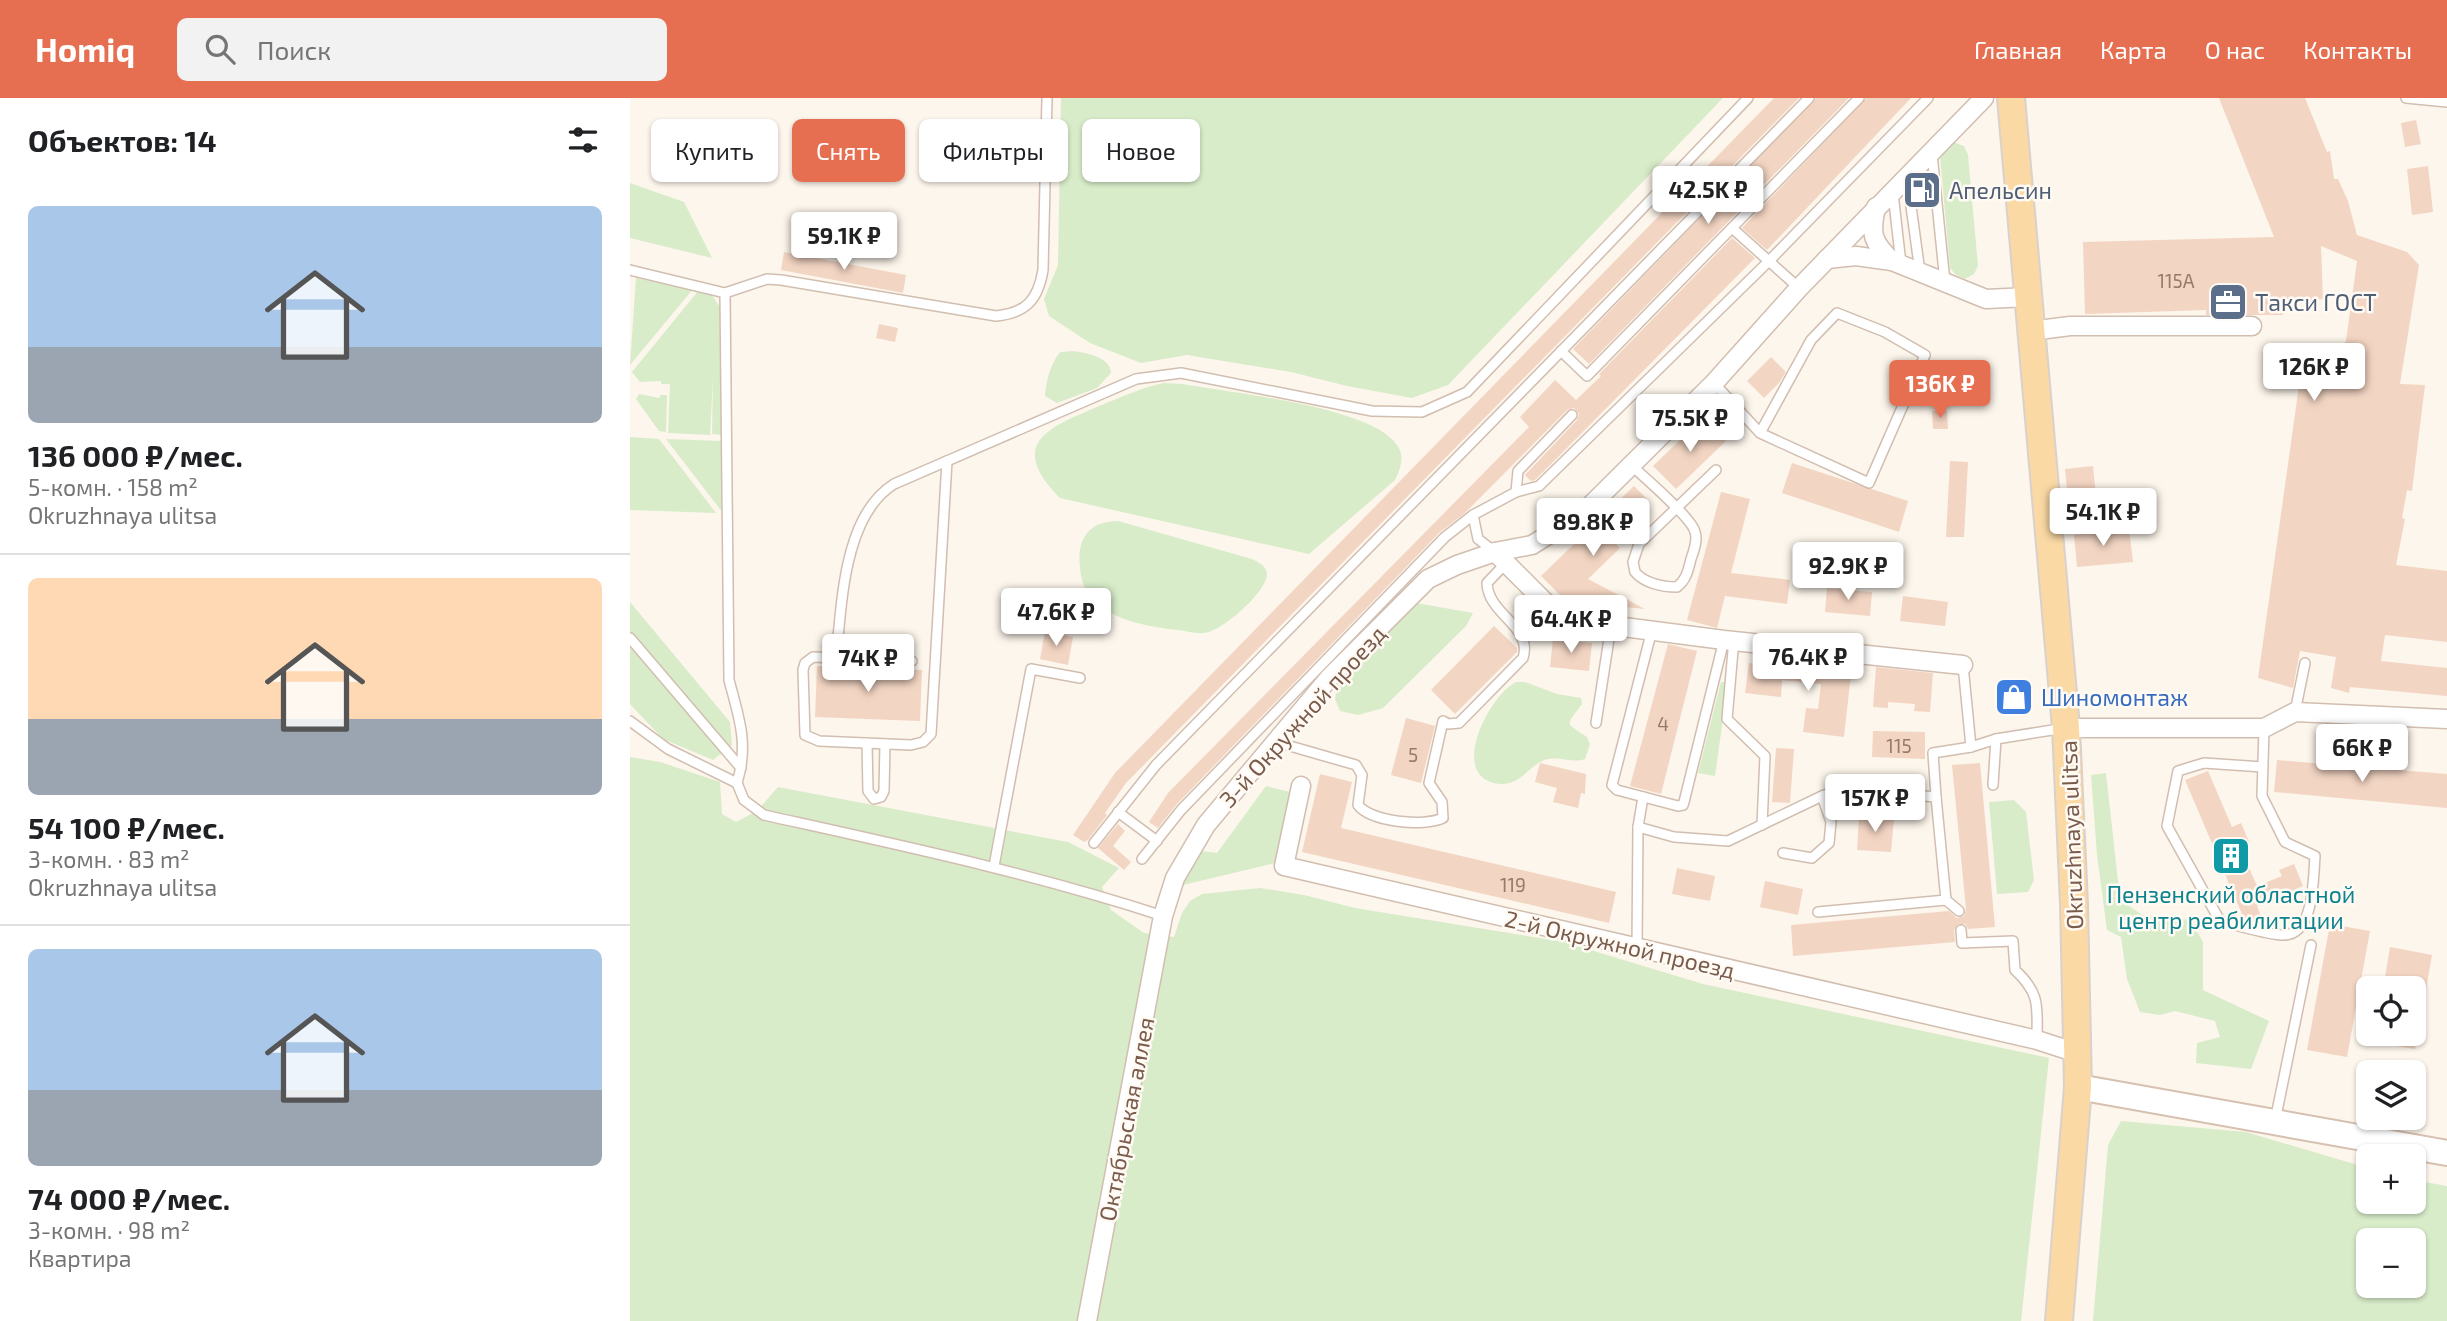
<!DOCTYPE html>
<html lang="ru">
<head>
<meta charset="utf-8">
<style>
  body { margin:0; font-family:"Exo 2",sans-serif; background:#f2f2f2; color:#202124; height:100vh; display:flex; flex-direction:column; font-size:26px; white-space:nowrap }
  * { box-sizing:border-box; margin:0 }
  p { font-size:23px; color:#757577 }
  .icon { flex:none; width:38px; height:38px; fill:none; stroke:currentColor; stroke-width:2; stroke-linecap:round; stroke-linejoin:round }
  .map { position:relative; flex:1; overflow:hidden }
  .side { display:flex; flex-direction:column; background:#fff; width:630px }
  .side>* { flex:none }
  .top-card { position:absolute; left:21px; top:21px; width:665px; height:63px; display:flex; gap:14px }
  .buttons { position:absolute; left:1726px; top:878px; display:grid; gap:14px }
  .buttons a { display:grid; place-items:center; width:70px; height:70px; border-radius:10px; background:#fff; box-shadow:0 2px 5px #0004; font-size:35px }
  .price { position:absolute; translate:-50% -60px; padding:0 16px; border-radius:7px; background:#fff; color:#222; font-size:23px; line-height:46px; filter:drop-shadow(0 2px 4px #0008) }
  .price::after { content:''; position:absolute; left:50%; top:42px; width:21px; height:16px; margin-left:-10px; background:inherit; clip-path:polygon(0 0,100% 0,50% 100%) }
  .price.active { background:#e76f51; color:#fff }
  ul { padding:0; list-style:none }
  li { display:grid; align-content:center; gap:14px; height:371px; padding:0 28px }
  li+li { border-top:2px solid #e0e0e0 }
  li span { display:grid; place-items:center; height:217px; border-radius:10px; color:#555 }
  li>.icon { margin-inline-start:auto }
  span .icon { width:126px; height:126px; fill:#fffc; stroke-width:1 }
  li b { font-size:30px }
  h2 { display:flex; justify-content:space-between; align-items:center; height:84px; padding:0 28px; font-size:30px }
  .pill { padding:0 24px; border-radius:10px; background:#fff; box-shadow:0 2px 5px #0004; font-size:24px; line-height:63px }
  .pill.active { background:#e76f51; color:#fff }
  header { display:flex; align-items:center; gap:42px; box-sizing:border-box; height:98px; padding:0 35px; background:#e76f51; color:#fff }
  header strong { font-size:33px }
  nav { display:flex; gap:38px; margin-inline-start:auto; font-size:24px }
  .search { width:490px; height:63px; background:#f2f2f2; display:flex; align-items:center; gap:18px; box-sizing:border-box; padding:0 24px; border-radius:10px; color:#757577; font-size:26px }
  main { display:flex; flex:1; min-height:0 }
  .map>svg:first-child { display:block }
  .green { fill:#d8ecc9; fill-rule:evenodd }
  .building { fill:#f3d5c3 }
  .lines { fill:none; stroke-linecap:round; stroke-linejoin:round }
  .lane-casing { stroke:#d1beb0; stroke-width:12 }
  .street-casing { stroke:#d1beb0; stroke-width:21 }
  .secondary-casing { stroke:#d6c0b0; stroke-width:28 }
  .primary-casing { stroke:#dad1cd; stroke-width:30 }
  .lane { stroke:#fff; stroke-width:9 }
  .street { stroke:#fff; stroke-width:18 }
  .secondary { stroke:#fff; stroke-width:24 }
  .primary { stroke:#fbd9a5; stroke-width:26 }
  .labels { text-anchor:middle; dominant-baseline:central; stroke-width:5; stroke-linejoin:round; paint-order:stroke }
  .number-label { font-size:19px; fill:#987a6a }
  .service-label { font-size:23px; fill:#4e5e75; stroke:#fffaf3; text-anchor:start }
  .shop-label { font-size:23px; fill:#366cbe; stroke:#fffaf3; text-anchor:start }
  .street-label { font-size:23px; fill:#7a5c4d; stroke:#fffaf3 }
  .culture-label { font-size:23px; fill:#0d838f; stroke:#fffaf3 }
</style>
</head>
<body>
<header>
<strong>Homiq</strong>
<div class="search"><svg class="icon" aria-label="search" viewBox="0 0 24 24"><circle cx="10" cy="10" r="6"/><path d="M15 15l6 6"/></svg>Поиск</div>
<nav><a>Главная</a><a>Карта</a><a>О нас</a><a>Контакты</a></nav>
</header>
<main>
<section class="side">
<h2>Объектов: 14<svg class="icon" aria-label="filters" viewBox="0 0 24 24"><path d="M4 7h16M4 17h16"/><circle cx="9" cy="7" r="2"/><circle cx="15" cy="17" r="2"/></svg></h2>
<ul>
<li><span style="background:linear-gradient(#a9c7e8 65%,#9aa5b1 0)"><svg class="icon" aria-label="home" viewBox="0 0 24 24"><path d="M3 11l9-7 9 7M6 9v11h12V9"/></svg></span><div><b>136 000 ₽/мес.</b><p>5-комн. · 158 m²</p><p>Okruzhnaya ulitsa</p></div></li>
<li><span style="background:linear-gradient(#ffd9b3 65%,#9aa5b1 0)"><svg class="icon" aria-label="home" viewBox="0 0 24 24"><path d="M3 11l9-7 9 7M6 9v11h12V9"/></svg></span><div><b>54 100 ₽/мес.</b><p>3-комн. · 83 m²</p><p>Okruzhnaya ulitsa</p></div></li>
<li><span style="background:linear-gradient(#a9c7e8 65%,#9aa5b1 0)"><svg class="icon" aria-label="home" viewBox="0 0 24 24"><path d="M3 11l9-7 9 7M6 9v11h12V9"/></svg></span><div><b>74 000 ₽/мес.</b><p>3-комн. · 98 m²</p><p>Квартира</p></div></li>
</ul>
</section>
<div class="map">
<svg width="1817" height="1223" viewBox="0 0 1817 1223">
  <rect width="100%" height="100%" fill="#fdf6ec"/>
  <!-- green -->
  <g class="green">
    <polygon points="431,0 1093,0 818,287 782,300 717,288 661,274 557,257 511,265 460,245 419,218 414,201 428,167"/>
    <polygon points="1323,44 1334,48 1338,57 1348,168 1344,176 1335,181 1326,177 1320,170 1310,58 1315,49"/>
    <polygon points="0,85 54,104 82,160 0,140"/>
    <polygon points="6,180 63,191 0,267"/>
    <polygon points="69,192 80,194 91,211 92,337 82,336 83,280 80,337 38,335 40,286 31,286 31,283 10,284 2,274"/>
    <path d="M443 253C457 255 480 259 481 275L467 290 427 305 415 298C416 283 420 267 430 254Z"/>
    <path d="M534 285 553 286C600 295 741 308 767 347 775 358 771 370 765 382L679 456 430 400C377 346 417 330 467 309 489 300 510 290 534 285Z"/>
    <polygon points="9,296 30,300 30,297 37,297 36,334 29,333 6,301"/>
    <polygon points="0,339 29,341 86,415 0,412"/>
    <polygon points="36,341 92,343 93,415"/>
    <path d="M488 423 622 461C628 464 635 467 637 475 639 492 592 534 574 535 566 536 556 533 548 532 509 528 452 517 450 469 449 459 449 451 453 442 460 427 472 424 488 423Z"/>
    <polygon points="0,504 100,624 102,647 83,662 33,641 0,606"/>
    <polygon points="786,505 843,515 836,528 753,610 728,617 710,613 705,601 708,583"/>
    <path d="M886 584H895L927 596 951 600 952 606C935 629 935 624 957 639L960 646 955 661C941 666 926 656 912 663 898 670 889 687 871 686 816 682 858 598 886 584Z"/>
    <polygon points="1091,584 1098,584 1085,678 1068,675"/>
    <polygon points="0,659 30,664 90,684 92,716 106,724 127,713 148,689 438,744 489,770 472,789 481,812 514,835 544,839 552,815 560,803 572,796 630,790 674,797 725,810 934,844 1073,886 1419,960 1391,1223 0,1223"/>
    <polygon points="1476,675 1490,801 1512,817 1560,822 1573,844 1573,892 1639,923 1621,971 1566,965 1567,945 1590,939 1585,923 1545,913 1530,917 1510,914 1497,881 1491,839 1477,832 1467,757 1461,677"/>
    <polygon points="636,688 664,695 649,764 549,788 571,753 587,755"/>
    <polygon points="1384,702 1396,714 1404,782 1398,794 1367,796 1359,704"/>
    <path d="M1491 1023 1616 1034 1738 1070V1104H1783V1082L1817 1088V1223H1463L1478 1047ZM1738 1143H1783V1188H1738Z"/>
  </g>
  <!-- building -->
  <g class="building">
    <polygon points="1144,0 1169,0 496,685 475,715 477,717 458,742 454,744 443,737 485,675"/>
    <polygon points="1186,0 1219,0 959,266 943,251"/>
    <polygon points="1236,0 1281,0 1137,152 1112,130"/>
    <polygon points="1589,0 1675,0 1697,54 1700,53 1704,81 1708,81 1718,103 1727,137 1777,154 1789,167 1770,286 1795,287 1782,393 1777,392 1772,420 1775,421 1766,467 1817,473 1817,544 1755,537 1751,563 1817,570 1817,598 1720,589 1719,595 1701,590 1706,559 1670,553 1663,590 1628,580 1674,252 1713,247 1716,243 1727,163 1691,148 1693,201 1653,205 1653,217 1576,217 1576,212 1455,216 1453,144 1644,139"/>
    <polygon points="1786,22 1791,46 1775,49 1771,25"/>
    <polygon points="1798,68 1803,114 1782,117 1777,71"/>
    <polygon points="1102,140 1125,160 927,360 905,382 901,383 895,377 947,322 949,316 944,310 937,312 835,415 810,434 546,707 528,730 519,724 538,695 899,329 890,319 925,282 946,302 971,278 969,276"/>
    <polygon points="154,154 276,177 273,195 151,172"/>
    <polygon points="249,226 268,230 265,244 246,240"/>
    <polygon points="1141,259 1156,274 1149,285 1134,300 1117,283"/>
    <polygon points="1302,313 1317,313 1318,331 1303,331"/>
    <polygon points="1073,320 1096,343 1046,391 1023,368"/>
    <polygon points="1320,363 1338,364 1334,439 1316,439"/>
    <polygon points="1162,365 1278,403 1269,434 1152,395"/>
    <polygon points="1463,368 1467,409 1439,411 1435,371"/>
    <polygon points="1004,388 1017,401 979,439 990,450 958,481 1015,511 936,503 911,478"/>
    <polygon points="1091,394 1120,401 1101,475 1160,482 1157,506 1095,498 1087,530 1057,522"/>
    <polygon points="1499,431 1503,464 1447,469 1444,437"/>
    <polygon points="1197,490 1242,494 1240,518 1195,514"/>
    <polygon points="1273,498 1318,504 1315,528 1270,523"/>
    <polygon points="864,528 887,550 887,554 825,616 801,592"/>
    <polygon points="415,533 443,539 438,567 410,561"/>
    <polygon points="923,541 962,545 959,573 920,569"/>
    <polygon points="1038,546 1067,553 1031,696 1000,688"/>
    <polygon points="1170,561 1185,563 1185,567 1196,568 1195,573 1221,576 1214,639 1173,634 1176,610 1188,611 1191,586 1152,582 1151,599 1115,595 1119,565 1169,571"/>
    <polygon points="187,568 292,572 290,623 185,619"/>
    <polygon points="1246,569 1303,575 1300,614 1284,613 1285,606 1258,604 1258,610 1243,609"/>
    <polygon points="776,620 805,628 791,685 761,677"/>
    <polygon points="1243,633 1295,634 1295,661 1242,659"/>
    <polygon points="1146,650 1164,651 1160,705 1142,704"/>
    <polygon points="1647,662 1817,676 1817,710 1644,694"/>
    <polygon points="910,665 956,676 955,696 951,695 948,710 923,704 927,690 905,684"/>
    <polygon points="1350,665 1365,829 1338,831 1335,826 1328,826 1324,832 1325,844 1163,858 1161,827 1319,813 1327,820 1334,818 1336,811 1322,667"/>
    <polygon points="1578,673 1602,729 1611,725 1620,746 1610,750 1627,788 1652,778 1649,772 1664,766 1673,788 1627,808 1632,821 1624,825 1615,823 1555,682"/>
    <polygon points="690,676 722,684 711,730 986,794 979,825 672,754"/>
    <polygon points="1229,718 1264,721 1261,754 1227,752"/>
    <polygon points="488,726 495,733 483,748 501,764 494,772 468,750"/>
    <polygon points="1047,770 1085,778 1080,803 1042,796"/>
    <polygon points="1135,783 1173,791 1168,817 1130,809"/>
    <polygon points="1700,826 1740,833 1717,959 1677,952"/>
    <polygon points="1760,849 1802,857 1790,926 1783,926 1783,891 1753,891"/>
    <polygon points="1737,936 1788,936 1785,951 1736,943"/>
  </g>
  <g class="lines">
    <defs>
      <g id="lane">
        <polyline points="1776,0 1817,4"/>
        <polyline points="1302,56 1315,184"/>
        <polyline points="1277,79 1290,174"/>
        <polyline points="1263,95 1271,166"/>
        <polyline points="1102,130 1169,190"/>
        <path d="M0 172 95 195 99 582C109 620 119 646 107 685"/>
        <path d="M95 195 137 181 151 182 366 218C396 215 408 202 413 172L417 0"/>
        <polyline points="931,253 957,278 1229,0"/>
        <polyline points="1084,285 1130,335 1239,385 1295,257 1255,234 1207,215 1181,242 1130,335"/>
        <path d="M1001 367C1014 379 1062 420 1065 434 1068 442 1064 452 1061 461 1058 472 1057 481 1047 489 1032 489 1014 485 1005 474L1003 464 1009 446 1086 372"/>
        <polyline points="886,394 909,388 1138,164 1298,0"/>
        <polyline points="843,417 848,441 865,454"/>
        <polyline points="1022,532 982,687 987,692 1048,708 1053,707 1054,704 1094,542"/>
        <path d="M894 539C901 523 908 518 926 515"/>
        <polyline points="0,540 111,670"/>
        <polyline points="1104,541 1097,621 1135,658 1132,727"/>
        <path d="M206 560C212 506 213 418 264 386L506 281 551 275 742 313 792 314 837 294 1118 0"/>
        <polyline points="282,563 183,559 175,565 173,572 175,637 189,643 281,647 293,644 301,636 317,363"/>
        <polyline points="1333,567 1341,649"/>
        <polyline points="1665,614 1675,565"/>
        <path d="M0 623 38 651 107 685 114 702 134 717C269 747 402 775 533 818"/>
        <polyline points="966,625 981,528"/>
        <path d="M646 644 726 667 732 677 728 707C741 724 794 729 813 720L812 704 799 685 813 623 818 626 829 625 893 560C903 528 858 517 857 485L876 465"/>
        <polyline points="237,645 238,693 244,701 251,699 254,693 255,646"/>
        <path d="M1633 669 1574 665 1548 673 1537 728 1590 823C1610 828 1631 835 1651 837 1685 839 1683 781 1685 758L1655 744 1632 698 1634 630"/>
        <polyline points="1363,687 1366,641"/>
        <polyline points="488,714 527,743"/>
        <polyline points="1008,729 1044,739 1098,743 1192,698 1211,691 1306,699 1303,655 1341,649 1366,641 1435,630"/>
        <polyline points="464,745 526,667 1179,0"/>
        <polyline points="1153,755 1182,760 1199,745 1201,724 1192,698"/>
        <polyline points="512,761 551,712 815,439 843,417 886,394 888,373 942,317"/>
        <polyline points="364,768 401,571 450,580"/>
        <polyline points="1316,802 1329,813"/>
        <polyline points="1188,814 1316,802 1306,699"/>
        <path d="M1331 832 1332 845 1383 843 1385 872C1411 896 1407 909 1407 942"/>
        <polyline points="1007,849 1008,729 1013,699"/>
        <polyline points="1645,1023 1681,847"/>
      </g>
      <g id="street">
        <path d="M1246 109C1240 136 1242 144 1262 163"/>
        <polyline points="1197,161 1226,158 1262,163 1356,201 1398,199"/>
        <polyline points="1401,233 1440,228 1622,228"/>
        <polyline points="865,454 926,515 947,523 1094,542 1333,567"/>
        <polyline points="1436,630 1634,630 1665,614 1817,621"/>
        <polyline points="671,688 654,768 1407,942 1447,955"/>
        <polyline points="457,1223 533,818 545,780 576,727 700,579 798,481 827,467 865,454 902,447 953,415 1084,285 1169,190 1354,0"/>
      </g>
      <polyline id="secondary" points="1448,989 1817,1055"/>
      <polyline id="primary" points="1381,0 1436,630 1444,806 1448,989 1429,1223"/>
    </defs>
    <!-- lane casing -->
    <use href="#lane" class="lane-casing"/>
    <!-- street casing -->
    <use href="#street" class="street-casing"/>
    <!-- secondary casing -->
    <use href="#secondary" class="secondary-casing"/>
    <!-- primary casing -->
    <use href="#primary" class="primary-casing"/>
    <!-- lane -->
    <use href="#lane" class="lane"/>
    <!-- street -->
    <use href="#street" class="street"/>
    <!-- secondary -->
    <use href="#secondary" class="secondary"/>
    <!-- primary -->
    <use href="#primary" class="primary"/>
  </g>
  <!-- icons -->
  <defs>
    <symbol id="fuel-square" viewBox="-11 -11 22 22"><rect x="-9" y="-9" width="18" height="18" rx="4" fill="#5c6f8a" stroke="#fffaf3"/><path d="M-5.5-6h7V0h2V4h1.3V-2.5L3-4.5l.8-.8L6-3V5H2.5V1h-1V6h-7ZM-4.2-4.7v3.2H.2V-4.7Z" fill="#fff"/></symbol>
    <symbol id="office-square" viewBox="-11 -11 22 22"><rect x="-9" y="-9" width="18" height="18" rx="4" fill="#5c6f8a" stroke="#fffaf3"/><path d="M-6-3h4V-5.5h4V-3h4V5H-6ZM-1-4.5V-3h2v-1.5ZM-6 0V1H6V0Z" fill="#fff"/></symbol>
    <symbol id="shop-square" viewBox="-11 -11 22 22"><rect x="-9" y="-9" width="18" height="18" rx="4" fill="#3f7fe0" stroke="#fffaf3"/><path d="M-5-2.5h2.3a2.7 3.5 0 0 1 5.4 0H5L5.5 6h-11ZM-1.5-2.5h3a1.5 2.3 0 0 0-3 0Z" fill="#fff"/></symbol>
    <symbol id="building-square" viewBox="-11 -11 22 22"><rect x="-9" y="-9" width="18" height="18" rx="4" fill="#0f9aa8" stroke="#fffaf3"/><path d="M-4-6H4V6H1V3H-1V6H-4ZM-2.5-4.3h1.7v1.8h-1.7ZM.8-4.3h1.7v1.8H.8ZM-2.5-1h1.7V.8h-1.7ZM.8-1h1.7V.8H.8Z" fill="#fff"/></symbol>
  </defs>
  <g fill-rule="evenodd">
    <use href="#fuel-square" x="1270" y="70" width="44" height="44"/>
    <use href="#office-square" x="1576" y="182" width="44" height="44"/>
    <use href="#shop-square" x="1362" y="577" width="44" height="44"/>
    <use href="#building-square" x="1579" y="736" width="44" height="44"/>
  </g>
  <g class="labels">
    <!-- number labels -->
    <g class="number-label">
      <text x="1546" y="182">115А</text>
      <text x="1033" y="625">4</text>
      <text x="1269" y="647">115</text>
      <text x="783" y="656">5</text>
      <text x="883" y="786">119</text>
    </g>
    <!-- service labels -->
    <g class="service-label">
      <text x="1319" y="92">Апельсин</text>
      <text x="1625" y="204">Такси ГОСТ</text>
    </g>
    <!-- shop labels -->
    <g class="shop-label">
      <text x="1411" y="599">Шиномонтаж</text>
    </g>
    <!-- street labels -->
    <g class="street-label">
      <text transform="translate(672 618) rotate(-48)">3-й Окружной проезд</text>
      <text transform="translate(1441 737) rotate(-92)">Okruzhnaya ulitsa</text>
      <text transform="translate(990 846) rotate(13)">2-й Окружной проезд</text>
      <text transform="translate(496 1021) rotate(-79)">Октябрьская аллея</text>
    </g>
    <!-- culture labels -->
    <g class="culture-label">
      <text x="1601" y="796">Пензенский областной<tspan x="1601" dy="26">центр реабилитации</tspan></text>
    </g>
  </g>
</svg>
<div class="buttons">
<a><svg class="icon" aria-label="locate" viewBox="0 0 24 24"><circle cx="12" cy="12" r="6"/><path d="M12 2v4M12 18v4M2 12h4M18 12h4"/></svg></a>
<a><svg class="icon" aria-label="layers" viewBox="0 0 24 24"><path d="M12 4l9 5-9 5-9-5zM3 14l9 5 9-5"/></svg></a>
<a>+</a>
<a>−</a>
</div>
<b class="price" style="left:1078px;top:128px">42.5K ₽</b>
<b class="price" style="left:214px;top:174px">59.1K ₽</b>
<b class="price" style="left:1684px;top:305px">126K ₽</b>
<b class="price active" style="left:1310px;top:322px">136K ₽</b>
<b class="price" style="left:1060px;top:356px">75.5K ₽</b>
<b class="price" style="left:1473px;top:450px">54.1K ₽</b>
<b class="price" style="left:963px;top:460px">89.8K ₽</b>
<b class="price" style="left:1218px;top:504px">92.9K ₽</b>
<b class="price" style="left:426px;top:550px">47.6K ₽</b>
<b class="price" style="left:941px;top:557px">64.4K ₽</b>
<b class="price" style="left:1178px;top:595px">76.4K ₽</b>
<b class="price" style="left:238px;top:596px">74K ₽</b>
<b class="price" style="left:1732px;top:686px">66K ₽</b>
<b class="price" style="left:1245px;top:736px">157K ₽</b>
<div class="top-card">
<a class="pill">Купить</a>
<a class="pill active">Снять</a>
<a class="pill">Фильтры</a>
<a class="pill">Новое</a>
</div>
</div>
</main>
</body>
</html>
